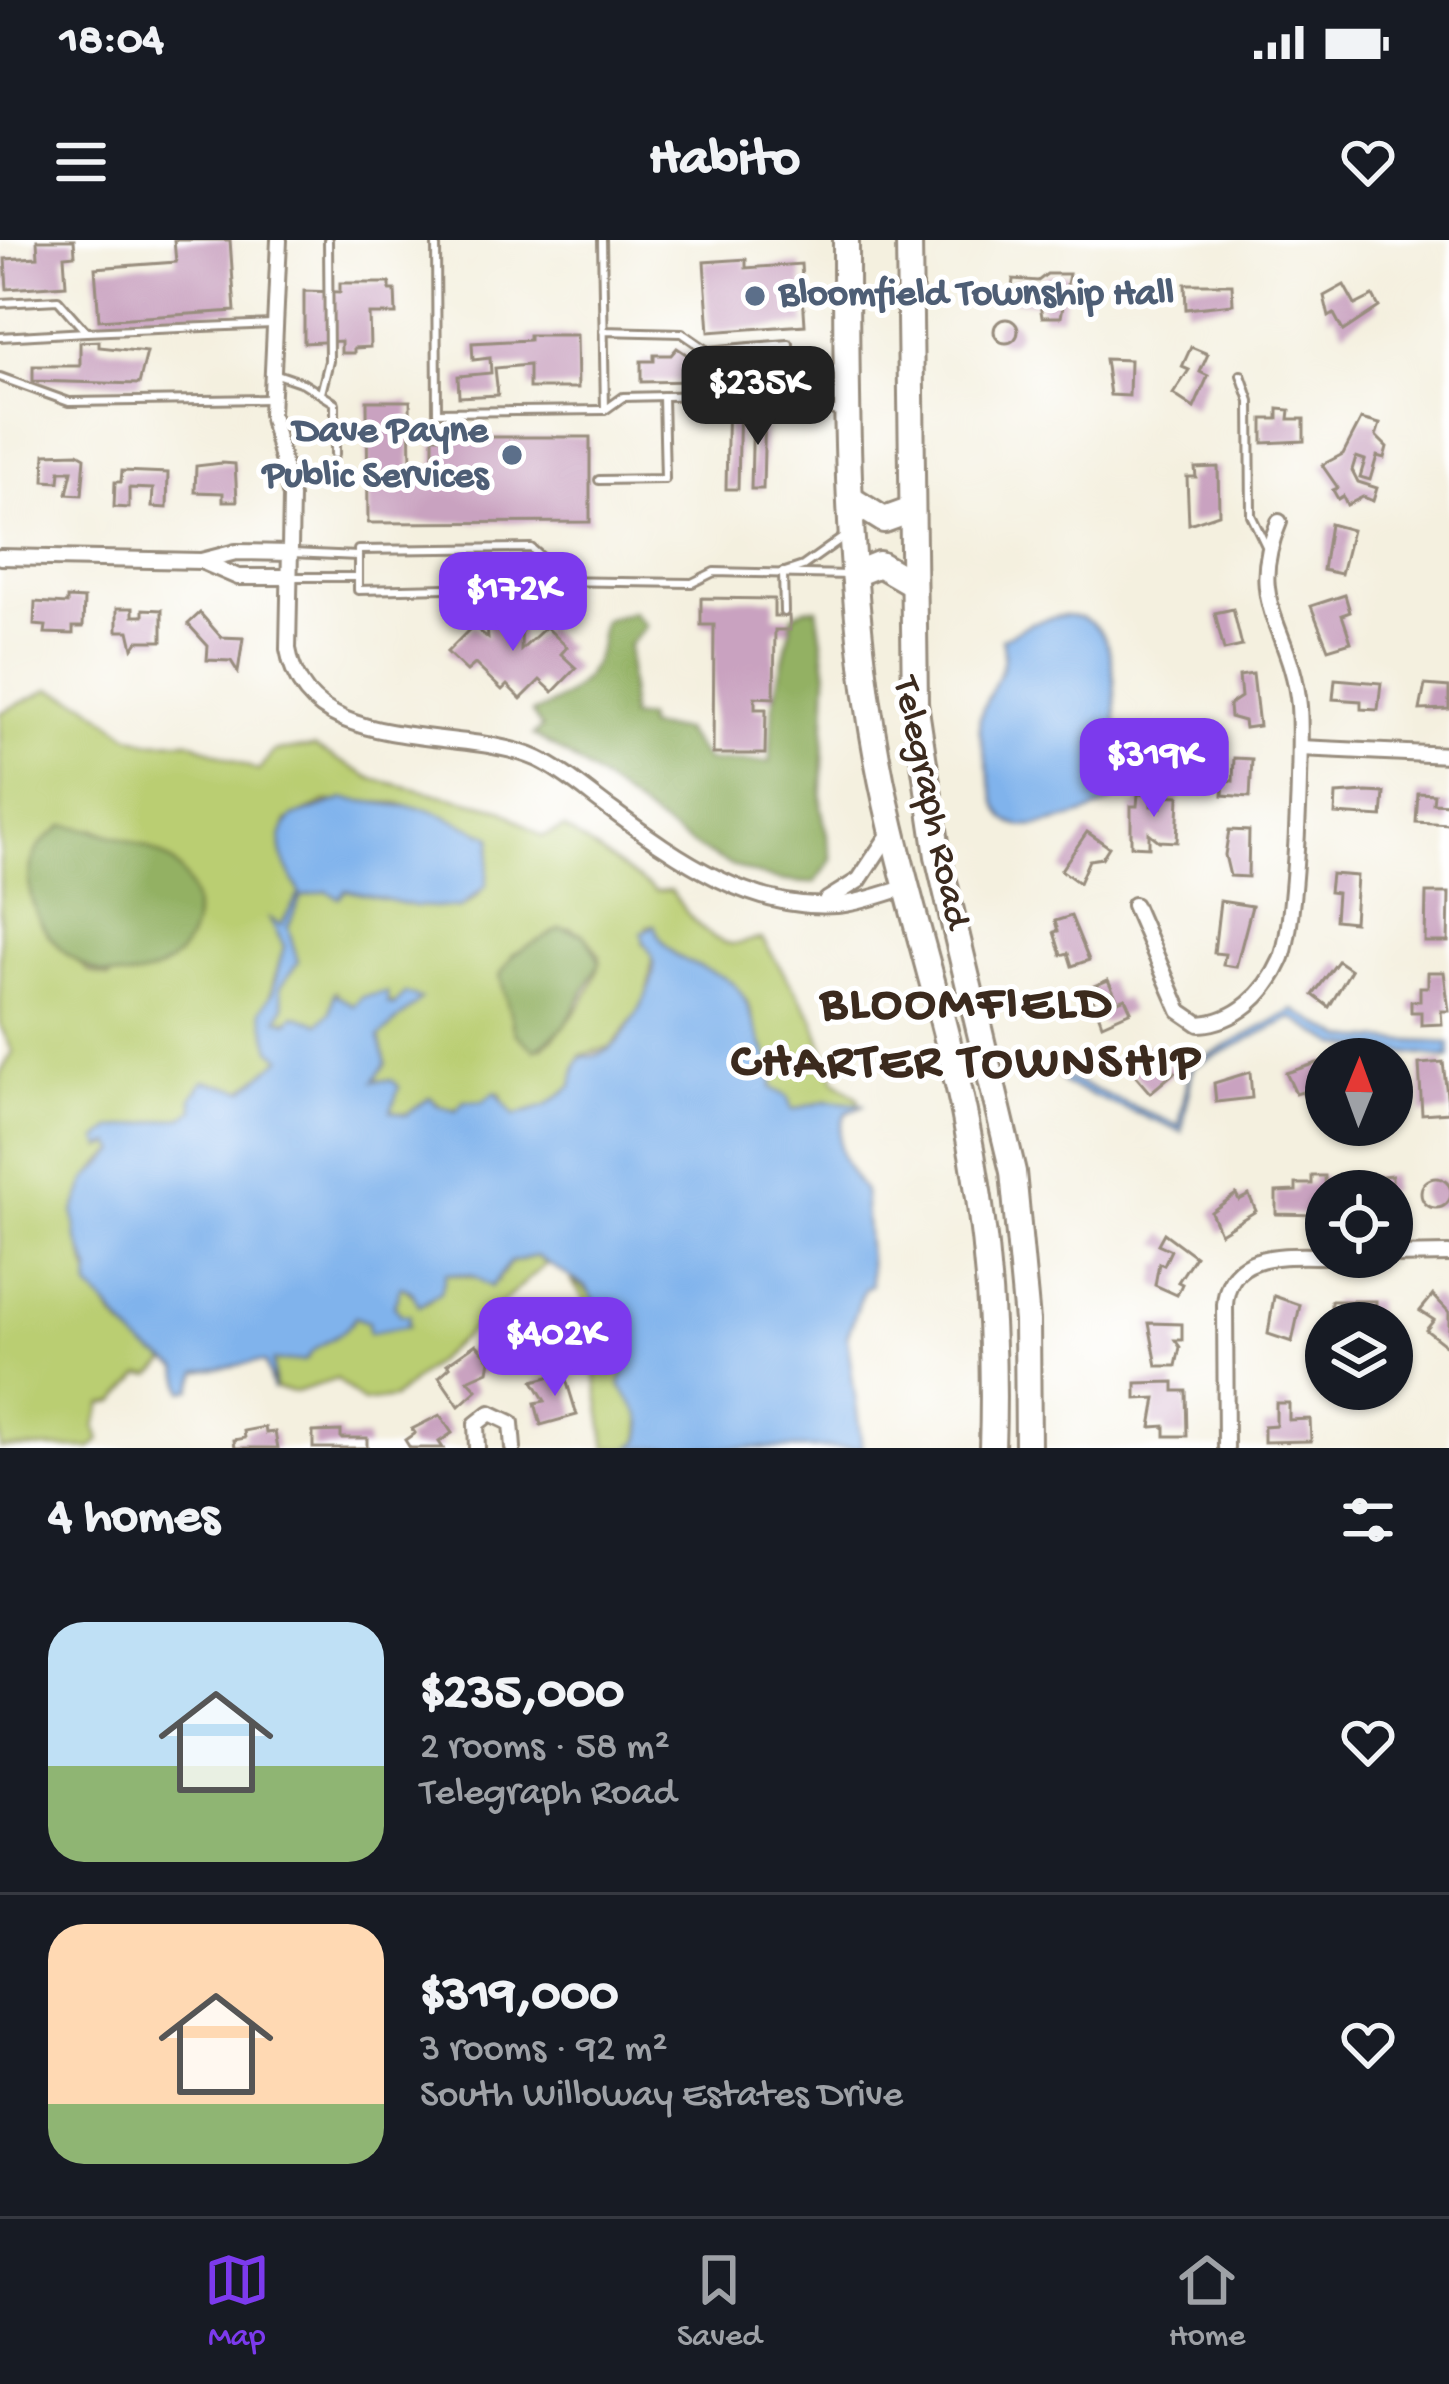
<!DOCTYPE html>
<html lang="en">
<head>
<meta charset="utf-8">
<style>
  body { margin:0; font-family:"Gochi Hand",sans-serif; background:#242831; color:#f1f3f6; height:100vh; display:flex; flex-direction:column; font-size:45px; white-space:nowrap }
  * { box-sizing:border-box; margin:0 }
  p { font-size:39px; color:#9ea1a6 }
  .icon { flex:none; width:66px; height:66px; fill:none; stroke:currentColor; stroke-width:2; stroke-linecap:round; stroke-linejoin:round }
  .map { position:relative; height:1208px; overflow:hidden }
  .sheet { display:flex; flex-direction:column; background:#171b24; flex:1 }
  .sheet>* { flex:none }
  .needle { width:78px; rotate:1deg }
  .buttons { position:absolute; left:1305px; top:798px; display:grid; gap:24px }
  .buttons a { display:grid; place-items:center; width:108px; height:108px; border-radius:50%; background:#171b24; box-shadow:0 3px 9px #0004; font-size:60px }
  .price { position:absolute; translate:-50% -102px; padding:0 27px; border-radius:24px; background:#7c3aed; color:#fff; font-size:39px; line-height:78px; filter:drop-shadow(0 3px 6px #0008) }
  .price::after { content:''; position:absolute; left:50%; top:72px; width:36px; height:27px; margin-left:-18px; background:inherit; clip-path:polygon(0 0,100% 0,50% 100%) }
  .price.selected { background:#222; color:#fff }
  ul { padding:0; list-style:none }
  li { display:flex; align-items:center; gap:36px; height:300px; padding:0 48px }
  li+li { border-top:3px solid #363941 }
  li span { display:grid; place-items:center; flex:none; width:336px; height:240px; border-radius:36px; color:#555 }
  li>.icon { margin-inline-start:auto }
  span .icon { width:144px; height:144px; fill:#fffc; stroke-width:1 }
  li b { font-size:51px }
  h2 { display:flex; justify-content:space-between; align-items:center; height:144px; padding:0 48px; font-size:51px }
  .status { display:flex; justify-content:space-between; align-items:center; height:84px; padding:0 60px; background:#171b24; direction:ltr }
  .status svg { height:33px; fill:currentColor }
  header { display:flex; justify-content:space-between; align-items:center; height:156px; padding:0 48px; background:#171b24; font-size:54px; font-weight:800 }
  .menu { display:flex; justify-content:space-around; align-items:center; height:168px; border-top:3px solid #363941; background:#171b24; font-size:33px; color:#9ea1a6 }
  .menu a { display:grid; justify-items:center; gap:6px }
  .menu .selected { color:#7c3aed }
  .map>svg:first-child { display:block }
  .green { fill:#bace72; stroke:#7a7c48; stroke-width:3; fill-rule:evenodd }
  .forest { fill:#93b164; stroke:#676e41; stroke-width:3 }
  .water { fill:#80b3ec; stroke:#5e6e85; stroke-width:3 }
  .building { fill:#c9a2c0 }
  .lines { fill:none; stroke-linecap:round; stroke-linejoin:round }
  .lane-casing { stroke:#988d7e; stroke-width:12 }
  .street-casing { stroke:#988d7e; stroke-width:20 }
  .highway-casing { stroke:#988d7e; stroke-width:30 }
  .lane { stroke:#fff; stroke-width:6 }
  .street { stroke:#fff; stroke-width:14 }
  .highway { stroke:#fff; stroke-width:24 }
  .service-dot { fill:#5c6f8a; stroke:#fff; stroke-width:4.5 }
  .labels { text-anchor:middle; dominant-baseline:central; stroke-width:10; stroke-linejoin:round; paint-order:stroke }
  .service-label { font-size:39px; font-weight:bold; fill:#4e5e75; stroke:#fff; text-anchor:start }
  .street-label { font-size:39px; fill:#3b2a1e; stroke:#fff }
  .district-label { font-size:51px; font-weight:bold; letter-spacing:3px; fill:#3b2a1e; stroke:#fff }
</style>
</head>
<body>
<div class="status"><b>18:04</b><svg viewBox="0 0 49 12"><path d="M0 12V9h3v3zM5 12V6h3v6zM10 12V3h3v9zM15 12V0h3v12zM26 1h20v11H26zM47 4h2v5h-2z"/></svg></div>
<header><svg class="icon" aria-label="menu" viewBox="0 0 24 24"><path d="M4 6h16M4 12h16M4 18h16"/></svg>Habito<svg class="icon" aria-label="heart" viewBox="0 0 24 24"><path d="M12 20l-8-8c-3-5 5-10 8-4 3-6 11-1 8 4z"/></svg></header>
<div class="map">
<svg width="1449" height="1208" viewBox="0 0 1449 1208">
  <rect width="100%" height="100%" fill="#fff"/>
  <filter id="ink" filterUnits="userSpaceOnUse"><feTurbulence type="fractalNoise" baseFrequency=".00833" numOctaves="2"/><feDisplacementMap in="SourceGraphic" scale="24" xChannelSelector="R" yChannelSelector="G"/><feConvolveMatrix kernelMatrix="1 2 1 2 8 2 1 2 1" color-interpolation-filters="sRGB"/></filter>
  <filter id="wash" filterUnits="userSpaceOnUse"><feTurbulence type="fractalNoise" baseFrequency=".004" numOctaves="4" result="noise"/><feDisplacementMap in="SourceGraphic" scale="48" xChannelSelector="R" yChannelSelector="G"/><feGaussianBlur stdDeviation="2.7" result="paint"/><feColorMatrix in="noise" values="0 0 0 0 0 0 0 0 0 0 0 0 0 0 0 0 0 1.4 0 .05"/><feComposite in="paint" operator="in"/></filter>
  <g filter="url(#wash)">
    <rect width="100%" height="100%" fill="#f4f0df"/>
    <!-- green -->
    <g class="green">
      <path d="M50 449 86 463 128 495 148 502 189 501 258 531 274 511 314 507 373 539 501 569 543 597 564 588 656 651 671 650C682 669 708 702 732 704 743 705 750 698 762 699L813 778 835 841 859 859 858 865 826 861 792 870 772 847C775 824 766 814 758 794 752 782 753 769 745 759 715 722 674 733 653 685L647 686 643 703 653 713 646 763 611 807 581 815 572 846 546 866 514 876 505 871 501 853C475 864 451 881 430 857 417 866 411 879 390 871L388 840 374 841 386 823 379 797 409 770 376 757 354 766 339 760 336 753 330 773 319 783 277 779 280 747 298 722 287 687 301 657C348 636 405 669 460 668 493 653 489 628 486 596L398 563 325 562 287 581C274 611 288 627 300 653L281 685 270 679 284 706C276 741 249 790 283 818L243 850 201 847 192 858 194 870 184 877 112 889 103 908 113 904 117 911C55 948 78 1035 117 1081 132 1098 151 1108 168 1121L152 1135H141L115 1162 103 1164 95 1186 100 1200 91 1208H0V834L13 812 0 785V473ZM94 589 166 618 109 738 89 732 59 704ZM570 688 585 695 600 716C598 749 567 787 542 808L512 786 513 715Z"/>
      <path d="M536 1016 546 1024 394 1158 363 1162 337 1139 296 1152 275 1149 273 1121 307 1119C316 1100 341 1096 354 1077L408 1086 394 1065 401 1046 425 1064 441 1052 445 1033 497 1041 510 1023Z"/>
      <path d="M572 1042C595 1049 605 1080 627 1093L631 1112 620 1145 641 1170 640 1201 629 1208H606L585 1061Z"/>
    </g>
    <!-- forest -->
    <g class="forest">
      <path d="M805 368H817L827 435 821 566 832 620 815 643C703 645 625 543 533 495L542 488 532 473C562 462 592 441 599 408 602 397 599 391 604 380L633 372 646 386 629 405 630 477 646 478 647 487 683 490 707 521 770 522 773 466 793 376Z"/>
      <path d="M64 585C89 588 148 604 168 619 202 645 205 696 170 722 100 774 1 678 37 610 42 601 55 592 64 585Z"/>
      <polygon points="561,688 585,695 600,722 565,786 535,810 515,793 500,735 513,715"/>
    </g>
    <!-- water -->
    <g class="water">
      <path d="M1064 375C1123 377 1112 446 1117 487 1120 506 1128 523 1130 542 1119 561 1096 571 1075 577 1008 596 999 591 987 525 985 511 977 492 980 478 987 449 1011 431 1002 399L1031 383Z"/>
      <path d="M344 559 428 569 492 597 486 646 460 668 414 666 346 650 339 658 327 651 301 657 288 687 298 722 280 747 284 766 278 779 288 782 294 775 319 783 330 773 334 753 354 766 362 757 387 752 388 764 394 766 405 753 421 759 379 797 386 823 374 841 392 840 399 847 391 871 406 875 430 857 438 866 456 871 464 861 482 862 496 852 514 876 546 866 572 846C579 799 584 828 611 808 628 794 652 752 654 727 655 712 643 707 642 693L654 685C667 721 693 722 725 738 747 750 749 774 758 794 766 815 775 824 772 848L788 857 792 870 826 861 865 865 846 873C830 907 846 926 864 951L871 1045 864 1049 847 1097 862 1208H629L640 1201C648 1172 632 1167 620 1145L631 1112 627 1093 610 1086 586 1047 536 1016 510 1022 491 1047 472 1035 446 1033 441 1052 419 1066 412 1052 401 1046 394 1065 401 1075H409L408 1086 369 1093 368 1082 355 1077C343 1100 317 1100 305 1121H273V1150L265 1123 256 1122 198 1132 192 1149 184 1151 178 1128C167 1120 153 1114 143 1106 121 1088 109 1064 89 1048L90 1030 77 999 74 972 87 939 117 911 112 904 101 907 98 900 112 889 184 877 194 870 192 858 204 841 244 850 282 818 271 809 261 771 272 753 284 706 270 679 281 685 300 653C288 628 267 601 293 577Z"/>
      <polygon points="1294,770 1345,798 1449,803 1449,818 1338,805 1292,778 1193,827 1182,892 1066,845 1056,833 1179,886 1190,825"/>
    </g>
    <g id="blocks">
      <!-- building -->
      <g class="building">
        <polygon points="37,0 74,0 75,15 64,16 66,45 7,49 5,19 38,17"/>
        <polygon points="174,0 230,0 235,71 99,80 95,28 176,22"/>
        <polygon points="746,19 746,28 801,24 805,85 709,92 704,22"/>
        <polygon points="1047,34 1069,34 1061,77 1042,77 1040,64 1011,60 1013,39 1038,41"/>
        <polygon points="340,43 390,43 390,50 395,50 396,74 369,74 370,107 354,108 354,113 341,113 341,101 304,103 304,51 340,52"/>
        <polygon points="1185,44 1232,44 1233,64 1186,69"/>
        <polygon points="1344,45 1355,65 1373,56 1379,67 1343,91 1334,74 1329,77 1324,56"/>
        <circle cx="1006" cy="91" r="12"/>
        <polygon points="529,95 577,95 578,148 529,148 529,125 495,128 498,155 459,157 458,136 491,133 490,118 473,120 472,103 529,100"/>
        <polygon points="99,101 99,107 147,112 139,144 33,141 33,126 80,126 80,102"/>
        <polygon points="1191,107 1208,114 1200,132 1208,136 1194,168 1173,154 1189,130 1182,127"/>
        <polygon points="677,108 695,120 696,141 641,142 641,121 654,121 654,115 671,115"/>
        <polygon points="1105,119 1130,120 1129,156 1110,155"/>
        <polygon points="728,153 740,154 738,249 726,249"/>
        <polygon points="367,161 410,161 411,232 433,232 433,197 590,197 590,282 368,283"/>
        <polygon points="753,166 765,166 763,249 751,249"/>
        <polygon points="1278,169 1290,170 1289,179 1304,179 1304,201 1263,203 1263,179 1278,179"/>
        <polygon points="1361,179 1380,184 1376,196 1387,207 1384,218 1377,216 1370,240 1360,237 1365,220 1356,217 1352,230 1358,242 1377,248 1373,261 1363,257 1347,265 1343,256 1338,259 1333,250 1338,248 1322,225 1343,214"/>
        <polygon points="78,213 85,217 82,255 67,254 72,231 60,231 59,242 44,241 45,214"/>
        <polygon points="222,223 235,224 237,261 223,261 223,253 195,252 196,226"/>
        <polygon points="1218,227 1219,274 1189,284 1187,237 1196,237 1195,228"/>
        <polygon points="122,231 168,233 167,268 152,267 153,249 129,248 129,268 114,267 115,242 121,242"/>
        <polygon points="1330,284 1352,290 1341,334 1323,330"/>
        <polygon points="1345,355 1350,372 1342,375 1351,402 1328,409 1311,366"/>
        <polygon points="67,358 84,359 83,387 73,387 73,394 45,393 46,386 34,385 35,362 67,364"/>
        <polygon points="701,358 774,359 774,376 789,376 790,390 775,390 774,458 755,457 755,469 766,469 765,514 713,514 714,385 701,385"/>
        <polygon points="117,368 133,368 133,376 143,376 143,369 162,370 162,401 138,401 133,408 129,391 117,391"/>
        <polygon points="1233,369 1242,406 1224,410 1215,373"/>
        <polygon points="486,370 522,370 521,410 546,387 567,407 561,414 576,428 553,452 540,440 521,459 507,445 502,450 475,424 467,431 447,412 473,386 488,398"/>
        <polygon points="200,373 221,397 243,398 238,432 231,421 207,420 208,406 188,384"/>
        <polygon points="1253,434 1259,486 1245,488 1244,481 1230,477 1229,465 1241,457 1239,436"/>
        <polygon points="1335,439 1381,443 1378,470 1361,469 1361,461 1333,459"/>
        <polygon points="1425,445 1449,447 1449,469 1420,470"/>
        <polygon points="1234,518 1252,519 1250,557 1223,555 1224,540 1233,541"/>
        <polygon points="1366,552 1384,553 1382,577 1335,574 1336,554"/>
        <polygon points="1418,553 1434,554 1433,563 1449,564 1449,584 1416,582"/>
        <polygon points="1138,554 1151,555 1151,566 1161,567 1161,555 1179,556 1177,602 1159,601 1149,593 1149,607 1131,606 1131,566 1137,566"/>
        <polygon points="1229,590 1249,591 1248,637 1230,636 1225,615"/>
        <polygon points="1087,592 1109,607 1102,618 1089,620 1079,643 1061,630"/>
        <polygon points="1331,634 1357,636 1354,682 1335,680 1337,653 1329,652"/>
        <polygon points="1426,653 1449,653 1448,702 1425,702"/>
        <polygon points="1220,661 1252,666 1236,727 1223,725 1225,714 1214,713"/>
        <polygon points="1071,676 1089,720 1072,726 1068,713 1061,715 1054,692 1058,691 1055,681"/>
        <polygon points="1338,721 1351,730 1329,767 1313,755"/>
        <polygon points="1428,732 1444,732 1449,771 1441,771 1442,784 1421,785 1421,772 1411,772 1411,761 1420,761 1420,747 1428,747"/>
        <polygon points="1108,740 1118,761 1125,758 1131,771 1102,784 1089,748"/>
        <polygon points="1151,803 1160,814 1149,825 1154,831 1166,821 1175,832 1150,853 1126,825"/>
        <polygon points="1326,820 1326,842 1305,858 1302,852 1296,854 1286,833"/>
        <polygon points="1443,822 1449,872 1422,874 1419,824"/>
        <polygon points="1250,832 1252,858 1216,862 1214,843"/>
        <polygon points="1392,935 1392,951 1356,951 1356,939"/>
        <polygon points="1312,936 1325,936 1326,961 1318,962 1319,975 1276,974 1276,952 1296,951 1296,944 1312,944"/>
        <circle cx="1436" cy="953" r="15"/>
        <polygon points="1236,954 1239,960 1249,955 1256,971 1220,993 1211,972"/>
        <polygon points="1164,993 1195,1016 1178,1042 1182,1044 1177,1055 1155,1045 1159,1023 1164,1025 1171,1010 1158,1004"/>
        <polygon points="1433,1055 1449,1072 1449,1108 1426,1090 1434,1080 1420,1071"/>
        <polygon points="1274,1056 1300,1065 1292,1102 1268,1094"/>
        <polygon points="1331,1061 1376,1061 1376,1081 1331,1083"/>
        <polygon points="532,1069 537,1075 543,1071 566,1110 552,1120 536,1092 506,1113 494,1095 511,1083 508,1079"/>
        <polygon points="1149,1083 1182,1084 1182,1100 1175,1100 1180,1107 1176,1126 1157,1126"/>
        <polygon points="476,1104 490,1120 488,1131 468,1140 477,1150 459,1166 439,1137 450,1127 447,1124"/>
        <polygon points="564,1133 577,1175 541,1185 535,1163 545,1161 533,1141"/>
        <polygon points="1174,1142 1174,1151 1186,1151 1187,1196 1165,1196 1165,1186 1151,1187 1156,1158 1136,1159 1136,1143"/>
        <polygon points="1276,1163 1289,1163 1289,1180 1310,1179 1311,1201 1264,1202 1264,1186 1276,1185"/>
        <polygon points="440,1175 452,1193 439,1202 443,1208 410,1208 405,1200 415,1193 412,1189"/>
        <polygon points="265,1187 266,1193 275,1192 278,1208 235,1208 234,1200 245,1198 244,1191"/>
        <polygon points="341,1191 341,1198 367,1198 367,1208 313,1208 313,1192"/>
      </g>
    </g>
  </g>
  <g filter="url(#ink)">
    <use href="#blocks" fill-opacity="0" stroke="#988d7e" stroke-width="3"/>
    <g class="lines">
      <defs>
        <g id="lane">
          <polyline points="436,0 437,172 604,170"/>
          <polyline points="602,0 605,170 623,157 709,155 708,111 682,93 603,91"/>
          <polyline points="0,63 58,60 86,92 273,84"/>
          <polyline points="0,97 86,92"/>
          <polyline points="708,111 750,107"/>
          <polyline points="274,133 303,143 335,163 335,214"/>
          <polyline points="1241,135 1250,161 1251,275 1266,306"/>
          <polyline points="0,137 69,162 268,159"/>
          <polyline points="321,153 329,121 328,0"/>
          <path d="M784 158 789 104 750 107 746 161C781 162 815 155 838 126"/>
          <polyline points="788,159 838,172"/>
          <polyline points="599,240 665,239 663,156"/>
          <polyline points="292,313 358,316 358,310 531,308 548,323 548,341 538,346 358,350 358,316"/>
          <polyline points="783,332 784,372"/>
          <polyline points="785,332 803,326 845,296"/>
          <polyline points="290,337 358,337"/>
          <polyline points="464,348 473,368 486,379"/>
          <polyline points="522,379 548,368 548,341 692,343 714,332 850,335"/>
        </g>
        <g id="street">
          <path d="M279 0 271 174 291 257 288 409C307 520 460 483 538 519 565 532 589 554 613 571 678 619 751 671 837 665 861 663 885 653 908 647"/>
          <polyline points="0,317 201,321 236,312 290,313"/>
          <polyline points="201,321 238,337 290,337"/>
          <polyline points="1300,508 1449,515"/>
          <polyline points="827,660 859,640 892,590"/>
          <path d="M1134 665 1180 771 1199 784C1236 782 1266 754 1281 720 1296 686 1302 508 1299 466 1292 388 1244 365 1279 282"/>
          <polyline points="1392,1015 1449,1014"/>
          <polyline points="477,1208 476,1184 490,1173 511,1183 513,1208"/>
          <path d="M1226 1208 1225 1065C1228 1010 1285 1016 1326 1016"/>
        </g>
        <g id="highway">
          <path d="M846 0C846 173 846 348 877 518 899 638 940 754 964 872 987 983 996 1096 992 1208"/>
          <polyline points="909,0 915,463 938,616 1013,932 1027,1081 1028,1208"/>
          <polyline points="852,260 884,280 909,271"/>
          <polyline points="854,334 879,324 910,342"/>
        </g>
      </defs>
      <!-- lane casing -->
      <use href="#lane" class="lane-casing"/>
      <!-- street casing -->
      <use href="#street" class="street-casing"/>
      <!-- highway casing -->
      <use href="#highway" class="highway-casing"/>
      <!-- lane -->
      <use href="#lane" class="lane"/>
      <!-- street -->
      <use href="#street" class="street"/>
      <!-- highway -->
      <use href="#highway" class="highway"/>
    </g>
  </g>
  <!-- markers -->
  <g class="service-dot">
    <circle cx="755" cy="56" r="12"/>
    <circle cx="512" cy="215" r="12"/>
  </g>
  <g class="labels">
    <!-- service labels -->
    <g class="service-label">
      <text x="779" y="56">Bloomfield Township Hall</text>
      <text x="488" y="193" text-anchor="end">Dave Payne<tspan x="488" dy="45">Public Services</tspan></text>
    </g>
    <!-- street labels -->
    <g class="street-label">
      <text transform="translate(929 563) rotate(78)">Telegraph Road</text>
    </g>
    <!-- district labels -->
    <g class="district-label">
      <text x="967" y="767">BLOOMFIELD<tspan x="967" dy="59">CHARTER TOWNSHIP</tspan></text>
    </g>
  </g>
</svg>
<div class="buttons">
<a><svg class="needle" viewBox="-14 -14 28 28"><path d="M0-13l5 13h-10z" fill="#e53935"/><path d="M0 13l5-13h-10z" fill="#9ea1a6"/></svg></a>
<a><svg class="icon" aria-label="locate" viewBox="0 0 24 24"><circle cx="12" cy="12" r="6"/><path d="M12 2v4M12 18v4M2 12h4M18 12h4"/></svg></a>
<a><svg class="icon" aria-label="layers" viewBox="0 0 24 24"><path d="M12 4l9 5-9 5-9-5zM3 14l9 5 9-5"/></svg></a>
</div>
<b class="price selected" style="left:758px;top:208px">$235K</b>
<b class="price" style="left:513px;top:414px">$172K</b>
<b class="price" style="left:1154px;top:580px">$319K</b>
<b class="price" style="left:555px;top:1159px">$402K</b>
</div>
<section class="sheet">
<h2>4 homes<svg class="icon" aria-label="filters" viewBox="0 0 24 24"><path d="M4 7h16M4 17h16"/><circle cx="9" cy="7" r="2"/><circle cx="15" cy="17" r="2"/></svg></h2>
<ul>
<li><span style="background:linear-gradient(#bfe0f5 60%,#8fb573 0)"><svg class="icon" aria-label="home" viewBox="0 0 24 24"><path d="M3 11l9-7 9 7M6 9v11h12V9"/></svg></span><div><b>$235,000</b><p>2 rooms · 58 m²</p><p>Telegraph Road</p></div><svg class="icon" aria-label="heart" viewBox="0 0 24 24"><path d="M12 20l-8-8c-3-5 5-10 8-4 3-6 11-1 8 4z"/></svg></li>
<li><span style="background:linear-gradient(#ffd9b3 75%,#8fb573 0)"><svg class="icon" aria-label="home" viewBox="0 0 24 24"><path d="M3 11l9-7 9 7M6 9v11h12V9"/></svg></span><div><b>$319,000</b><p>3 rooms · 92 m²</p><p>South Willoway Estates Drive</p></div><svg class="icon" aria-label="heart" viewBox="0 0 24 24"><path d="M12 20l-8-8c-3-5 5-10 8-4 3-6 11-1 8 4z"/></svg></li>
</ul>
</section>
<nav class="menu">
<a class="selected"><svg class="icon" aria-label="map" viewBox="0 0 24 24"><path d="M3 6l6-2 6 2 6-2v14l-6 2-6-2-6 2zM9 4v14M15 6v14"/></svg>Map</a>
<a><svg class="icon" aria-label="saved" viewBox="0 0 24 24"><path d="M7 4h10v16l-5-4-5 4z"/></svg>Saved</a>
<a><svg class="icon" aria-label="home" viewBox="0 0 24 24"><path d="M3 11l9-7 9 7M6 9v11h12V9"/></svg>Home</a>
</nav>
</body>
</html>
